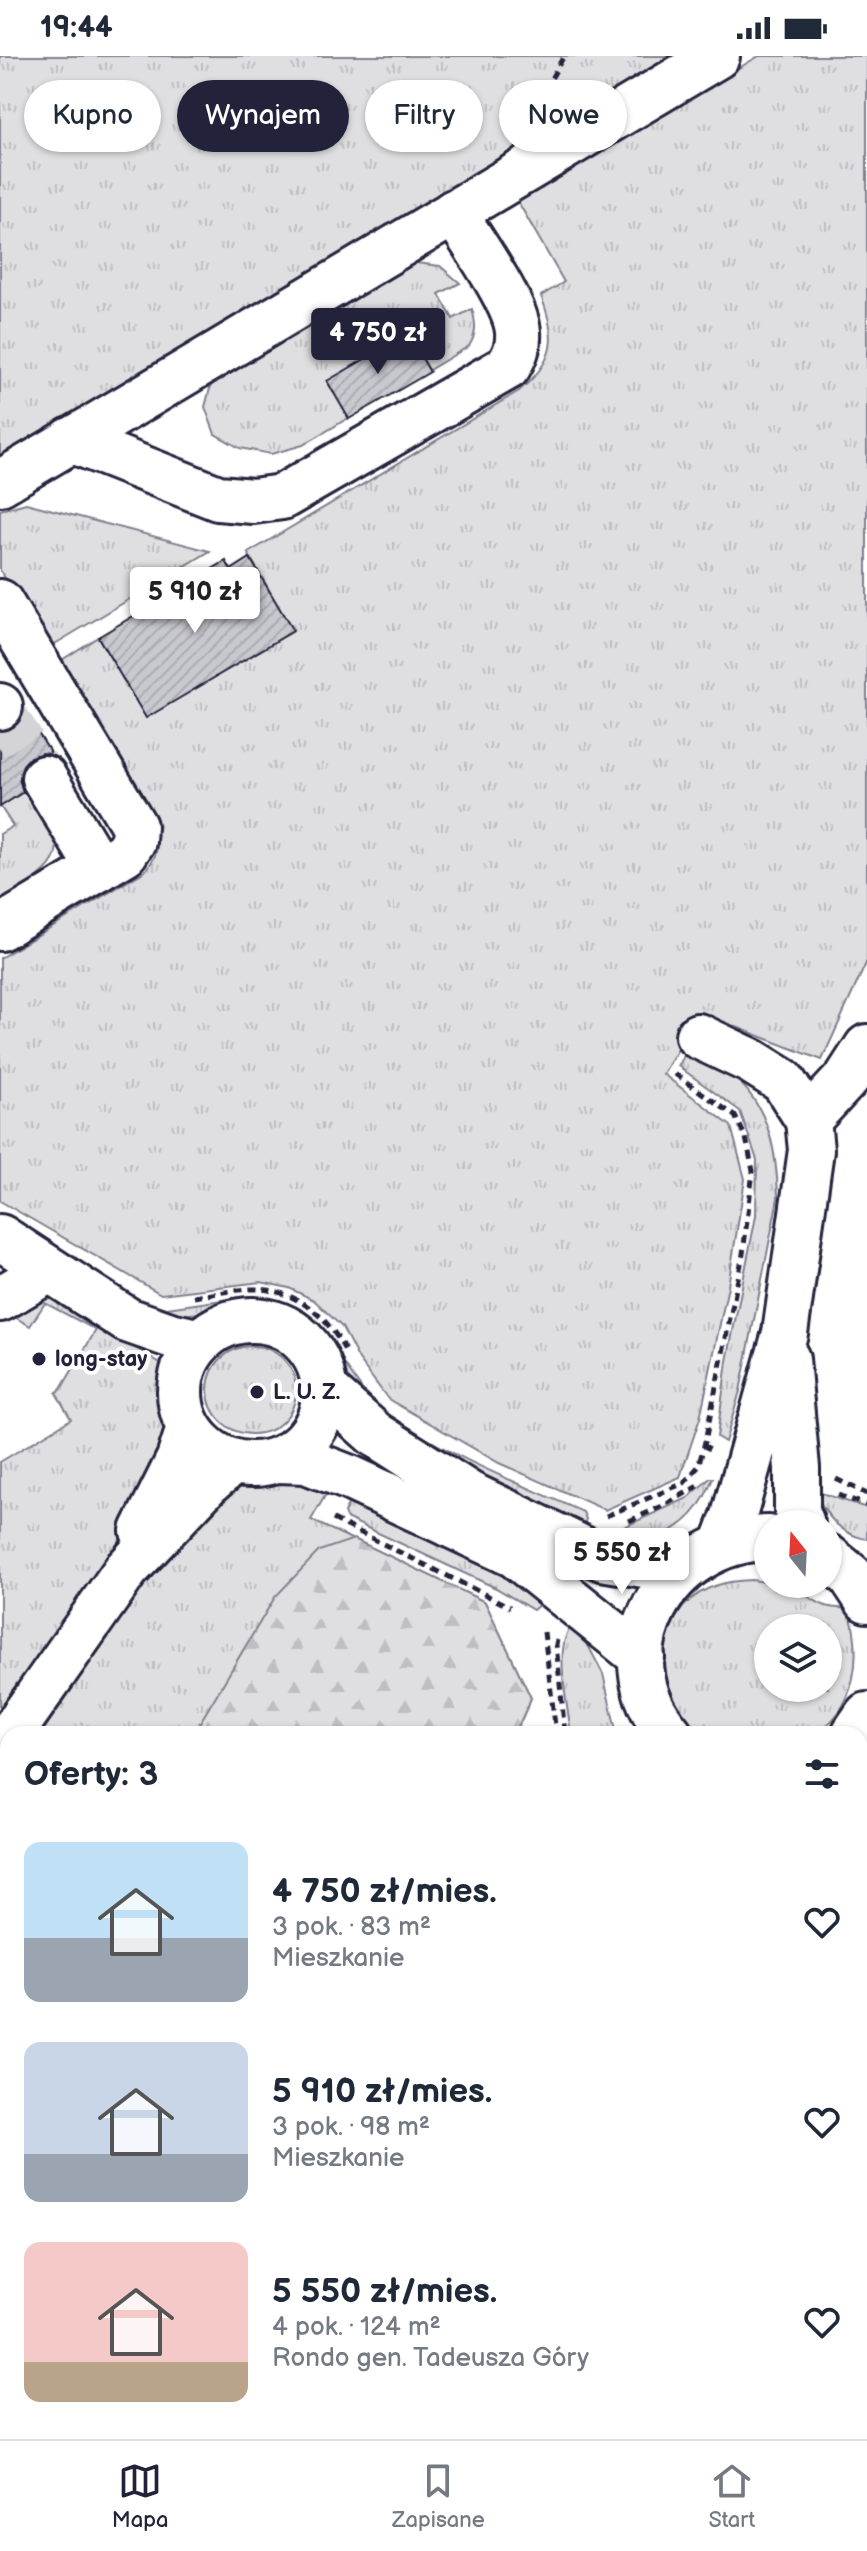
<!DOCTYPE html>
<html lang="pl">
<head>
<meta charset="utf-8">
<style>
  body { margin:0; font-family:"Balsamiq Sans",sans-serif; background:#f2f2f3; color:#1f2937; height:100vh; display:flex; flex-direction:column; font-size:30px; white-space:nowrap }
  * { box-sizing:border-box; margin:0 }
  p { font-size:26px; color:#747a83 }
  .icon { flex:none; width:44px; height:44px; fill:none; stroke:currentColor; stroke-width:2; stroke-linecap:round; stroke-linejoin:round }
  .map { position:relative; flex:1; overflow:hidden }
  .panel { position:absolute; left:0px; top:1670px; width:868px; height:714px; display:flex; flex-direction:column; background:#fff; border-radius:24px 24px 0 0; box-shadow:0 2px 6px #0004 }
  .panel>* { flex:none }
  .guide { position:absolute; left:24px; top:24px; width:820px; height:72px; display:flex; gap:16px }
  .needle { width:52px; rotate:342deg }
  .controls { position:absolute; left:754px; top:1454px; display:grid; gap:16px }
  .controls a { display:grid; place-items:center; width:88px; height:88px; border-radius:50%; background:#fff; box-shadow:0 2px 6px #0004; font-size:40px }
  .price { position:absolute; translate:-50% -68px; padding:0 18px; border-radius:8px; background:#fff; color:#222; font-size:26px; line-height:52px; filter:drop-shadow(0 2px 4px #0008) }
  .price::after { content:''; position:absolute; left:50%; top:48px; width:24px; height:18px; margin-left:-12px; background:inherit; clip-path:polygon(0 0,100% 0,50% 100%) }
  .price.on { background:#22223b; color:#fff }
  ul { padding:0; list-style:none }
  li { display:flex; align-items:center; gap:24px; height:200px; padding:0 24px }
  li span { display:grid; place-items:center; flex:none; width:224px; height:160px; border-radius:16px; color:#555 }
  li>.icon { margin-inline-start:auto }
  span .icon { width:96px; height:96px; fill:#fffc; stroke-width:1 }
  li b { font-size:34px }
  h2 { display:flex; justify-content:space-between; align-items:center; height:96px; padding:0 24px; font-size:34px }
  .tag { padding:0 28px; border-radius:36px; background:#fff; box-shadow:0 2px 6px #0004; font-size:28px; line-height:72px }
  .tag.on { background:#22223b; color:#fff }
  .status { display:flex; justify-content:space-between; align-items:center; height:56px; padding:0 40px; background:#fff; direction:ltr }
  .status svg { height:22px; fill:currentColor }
  .menu { display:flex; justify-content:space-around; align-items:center; height:112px; border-top:2px solid #e0e1e3; background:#fff; font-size:22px; color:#747a83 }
  .menu a { display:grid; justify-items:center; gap:4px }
  .menu .on { color:#22223b }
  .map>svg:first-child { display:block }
  .grass { fill:url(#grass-tufts); stroke:#80808e; stroke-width:2; fill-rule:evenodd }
  .forest { fill:url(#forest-firs); stroke:#80808e; stroke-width:2 }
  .water { fill:url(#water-waves); stroke:#7a7a88; stroke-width:2 }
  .building { fill:url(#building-hatch); stroke:#22223b; stroke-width:2 }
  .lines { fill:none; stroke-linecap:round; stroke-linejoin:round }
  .minor-tunnel { stroke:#d3d3d8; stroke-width:44; stroke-dasharray:44 22; stroke-linecap:butt }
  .minor-casing { stroke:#22223b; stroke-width:50 }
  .major-casing { stroke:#22223b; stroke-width:50 }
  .path { stroke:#22223b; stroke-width:5; stroke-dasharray:8 6; stroke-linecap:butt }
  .minor { stroke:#fff; stroke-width:44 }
  .major { stroke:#fff; stroke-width:44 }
  .poi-dot { fill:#22223b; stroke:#fff; stroke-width:3 }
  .labels { text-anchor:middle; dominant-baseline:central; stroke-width:8; stroke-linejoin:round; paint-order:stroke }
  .poi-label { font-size:22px; font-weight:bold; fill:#22223b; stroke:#fff; text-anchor:start }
</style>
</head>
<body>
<div class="status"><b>19:44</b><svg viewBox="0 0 49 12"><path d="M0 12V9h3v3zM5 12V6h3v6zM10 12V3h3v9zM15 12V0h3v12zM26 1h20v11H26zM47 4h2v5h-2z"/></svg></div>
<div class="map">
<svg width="867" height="2383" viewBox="0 0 867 2383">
  <defs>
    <pattern id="grass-tufts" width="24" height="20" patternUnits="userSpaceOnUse" patternTransform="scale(2)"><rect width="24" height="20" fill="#dfdfe2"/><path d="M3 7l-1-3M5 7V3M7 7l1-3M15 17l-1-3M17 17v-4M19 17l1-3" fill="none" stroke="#bfbfc3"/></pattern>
    <pattern id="forest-firs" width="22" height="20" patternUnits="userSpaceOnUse" patternTransform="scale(2)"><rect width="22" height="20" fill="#dfdfe2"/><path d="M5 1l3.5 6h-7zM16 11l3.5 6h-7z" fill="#bfbfc3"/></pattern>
    <pattern id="water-waves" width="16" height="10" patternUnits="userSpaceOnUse" patternTransform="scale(2)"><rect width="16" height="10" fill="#b4b4bc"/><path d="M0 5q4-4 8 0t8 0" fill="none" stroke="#9a9aa2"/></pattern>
    <pattern id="building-hatch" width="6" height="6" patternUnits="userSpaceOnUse" patternTransform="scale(2)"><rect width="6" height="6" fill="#c8c8cf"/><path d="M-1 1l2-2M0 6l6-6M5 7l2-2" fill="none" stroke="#acacb3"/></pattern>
  </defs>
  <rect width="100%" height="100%" fill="#fff"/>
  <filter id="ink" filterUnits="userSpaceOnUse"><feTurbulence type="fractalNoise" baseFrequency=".0125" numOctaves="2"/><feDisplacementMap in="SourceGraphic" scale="16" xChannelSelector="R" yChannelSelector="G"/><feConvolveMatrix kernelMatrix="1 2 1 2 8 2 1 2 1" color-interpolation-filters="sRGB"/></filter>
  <g filter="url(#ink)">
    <!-- grass -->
    <g class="grass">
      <polygon points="0,0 675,0 0,402"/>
      <path d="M759 0H867V905L822 1004 700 957 663 1018 731 1070 745 1123 728 1230 700 1362 680 1421 605 1454 499 1407 388 1343 359 1304 342 1271 314 1244 289 1232 261 1226 161 1238 0 1145V902L145 815C158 800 160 789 154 770L57 607 98 581 146 661 292 576 248 497 519 335C555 305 558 283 541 240L564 226 517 144Z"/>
      <path d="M408 206 440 210 460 227 439 238 453 263 472 253C476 267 477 278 469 290L303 389 271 398 240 392 215 378 205 351 212 325Z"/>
      <polygon points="26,447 210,495 48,592 0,514 0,454"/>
      <path d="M30 732C71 800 67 804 0 846V778L13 770 0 750Z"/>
      <path d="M687 995C703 1004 722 1011 736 1023 770 1053 777 1099 778 1142L740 1335 725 1386 717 1381 727 1305 756 1160 757 1104 740 1055 678 1010Z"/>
      <polygon points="45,1238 162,1308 167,1316 167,1349 171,1373 155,1428 47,1600 0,1667 0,1406 71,1363 56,1337 61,1333 96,1274 45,1247 30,1270 4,1255"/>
      <path d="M250 1240C303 1246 318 1260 343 1306 352 1320 363 1334 373 1348L343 1329C337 1283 300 1243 251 1246 231 1247 211 1257 190 1258 181 1259 169 1255 160 1253Z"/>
      <circle cx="252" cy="1334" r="44"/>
      <path d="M396 1367H401C458 1404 521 1428 583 1456L586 1463 582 1474 504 1443Z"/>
      <path d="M710 1422H713C696 1469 663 1489 613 1484L617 1474 688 1442Z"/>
      <polygon points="288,1424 326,1438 311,1464 485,1546 531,1642 515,1678 41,1678 172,1489 226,1433 257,1425"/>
      <path d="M815 1435 867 1452V1483C840 1479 825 1459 815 1435Z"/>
      <polygon points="350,1444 489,1510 540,1548 533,1554 496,1532 346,1462 344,1457"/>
      <path d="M751 1524C766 1526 780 1527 794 1534 817 1543 821 1554 848 1552 863 1593 858 1656 813 1678 794 1678 715 1682 703 1677 659 1656 652 1582 685 1549 703 1530 726 1525 751 1524ZM768 1572H828V1632H768Z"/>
      <path d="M570 1572 589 1591 603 1618 617 1678H571C568 1651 554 1594 570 1572Z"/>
      <polygon points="8,1725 8,2376 207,2376 203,2383 0,2383 0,1737"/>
    </g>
    <!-- forest -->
    <g class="forest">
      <polygon points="354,1483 485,1546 531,1642 515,1678 193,1678 275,1541 319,1495"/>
      <polygon points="8,2016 8,2376 207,2376 203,2383 0,2383 0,2027"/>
    </g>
    <!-- water -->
    <polygon class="water" points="8,1840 8,1960 0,1971 0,1852"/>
    <!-- building -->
    <g class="building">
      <polygon points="408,278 430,316 349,363 327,325"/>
      <polygon points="250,502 293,575 146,662 98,581 226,505 231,514"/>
      <polygon points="24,655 52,699 43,697 30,701 23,709 19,722 23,736 0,751 0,676 13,672 21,664"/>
    </g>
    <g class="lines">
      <!-- minor-tunnel -->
      <polyline class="minor-tunnel" points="0,651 44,722"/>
      <defs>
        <g id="minor">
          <path d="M71 384 218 442 253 445 282 441 508 311C515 299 519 290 518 276 516 246 471 185 454 156"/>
          <polyline points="0,427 717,0"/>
          <polyline points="0,546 134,770 133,785 125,797 0,872"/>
          <polyline points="0,650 0,651"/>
          <polyline points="44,722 99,813"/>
          <polyline points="698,980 751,1005 783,1025 808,1064"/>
          <polyline points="0,1181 127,1264 170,1279 200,1286"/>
          <polyline points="0,1243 49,1214"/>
          <circle cx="252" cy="1336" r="72"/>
          <polyline points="787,1303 797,1412 797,1455 802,1468"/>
          <polyline points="324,1333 375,1378 469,1438 602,1502 680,1515"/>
          <polyline points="277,1404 306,1405 350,1422 515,1499 642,1601"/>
          <polyline points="143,1475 179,1403 189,1372"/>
          <polyline points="723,1489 734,1460 785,1277 811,1094 808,1064 847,1022 867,991"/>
          <polyline points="11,1678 126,1514 208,1427 233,1406"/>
          <polyline points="860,1747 867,1740"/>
          <polyline points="494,2383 497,2376"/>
        </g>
        <g id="major">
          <polyline points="828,1501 851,1520 867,1544"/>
          <path d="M670 1678C600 1598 666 1484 768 1482"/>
          <polyline points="854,1678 867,1659"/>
          <polyline points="356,2383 359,2376"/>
          <polyline points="417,2383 420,2376"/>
        </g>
      </defs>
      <!-- minor casing -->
      <use href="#minor" class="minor-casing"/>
      <!-- major casing -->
      <use href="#major" class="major-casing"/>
      <!-- path -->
      <g class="path">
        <polyline points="537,60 538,45 564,0"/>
        <polyline points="675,1018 735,1060 746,1082 753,1115 743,1198 704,1390"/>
        <path d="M194 1241C213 1238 232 1234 250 1233 294 1231 330 1261 347 1299"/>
        <polyline points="836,1423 867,1438"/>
        <polyline points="838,1439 867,1449"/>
        <polyline points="606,1460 684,1427 698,1411 704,1390 710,1393"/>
        <polyline points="333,1463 510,1551"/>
        <polyline points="629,1465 665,1449 698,1430"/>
        <polyline points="544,1576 556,1678"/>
        <polyline points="557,1584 556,1588 565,1678"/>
        <polyline points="281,2383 284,2376"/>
        <polyline points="291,2383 295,2376"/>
      </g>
      <!-- minor -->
      <use href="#minor" class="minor"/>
      <!-- major -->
      <use href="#major" class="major"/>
    </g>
  </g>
  <!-- markers -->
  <g class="poi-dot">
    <circle cx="39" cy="1303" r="8"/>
    <circle cx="257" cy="1336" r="8"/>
  </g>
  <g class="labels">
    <!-- poi labels -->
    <g class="poi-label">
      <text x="55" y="1303">long-stay</text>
      <text x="273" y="1336">L. U. Z.</text>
    </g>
  </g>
</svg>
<div class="controls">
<a><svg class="needle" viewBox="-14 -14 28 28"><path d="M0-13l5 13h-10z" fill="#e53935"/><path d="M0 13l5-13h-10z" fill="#747a83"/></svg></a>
<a><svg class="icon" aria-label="layers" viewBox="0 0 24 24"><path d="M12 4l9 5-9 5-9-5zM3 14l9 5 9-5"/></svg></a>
</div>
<b class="price on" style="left:378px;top:320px">4 750 zł</b>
<b class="price" style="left:195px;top:579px">5 910 zł</b>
<b class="price" style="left:622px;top:1540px">5 550 zł</b>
<div class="guide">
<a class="tag">Kupno</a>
<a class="tag on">Wynajem</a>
<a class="tag">Filtry</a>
<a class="tag">Nowe</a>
</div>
<section class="panel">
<h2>Oferty: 3<svg class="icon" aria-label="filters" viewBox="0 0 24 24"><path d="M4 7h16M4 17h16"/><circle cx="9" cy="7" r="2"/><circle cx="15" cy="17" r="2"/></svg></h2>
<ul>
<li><span style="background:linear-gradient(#bfe0f5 60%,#9aa5b1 0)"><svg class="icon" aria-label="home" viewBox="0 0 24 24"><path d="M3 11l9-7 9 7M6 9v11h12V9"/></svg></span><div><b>4 750 zł/mies.</b><p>3 pok. · 83 m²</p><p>Mieszkanie</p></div><svg class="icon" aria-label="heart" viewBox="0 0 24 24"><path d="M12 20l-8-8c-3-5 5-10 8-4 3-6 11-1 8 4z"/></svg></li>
<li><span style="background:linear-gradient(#c9d6e8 70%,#9aa5b1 0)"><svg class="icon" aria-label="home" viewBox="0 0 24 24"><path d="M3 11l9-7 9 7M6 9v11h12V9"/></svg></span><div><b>5 910 zł/mies.</b><p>3 pok. · 98 m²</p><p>Mieszkanie</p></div><svg class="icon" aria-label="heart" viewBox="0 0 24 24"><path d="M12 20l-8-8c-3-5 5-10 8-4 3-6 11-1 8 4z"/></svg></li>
<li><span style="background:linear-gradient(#f6c9c9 75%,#b9a48a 0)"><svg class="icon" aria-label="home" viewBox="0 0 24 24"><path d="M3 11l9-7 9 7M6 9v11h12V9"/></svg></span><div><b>5 550 zł/mies.</b><p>4 pok. · 124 m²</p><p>Rondo gen. Tadeusza Góry</p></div><svg class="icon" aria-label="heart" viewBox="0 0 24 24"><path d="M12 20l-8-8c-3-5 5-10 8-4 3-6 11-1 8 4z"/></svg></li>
</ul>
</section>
</div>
<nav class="menu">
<a class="on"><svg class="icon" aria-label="map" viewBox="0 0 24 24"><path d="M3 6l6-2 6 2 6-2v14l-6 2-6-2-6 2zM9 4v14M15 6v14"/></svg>Mapa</a>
<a><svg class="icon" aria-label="saved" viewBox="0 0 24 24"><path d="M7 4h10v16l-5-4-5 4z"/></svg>Zapisane</a>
<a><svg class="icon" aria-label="home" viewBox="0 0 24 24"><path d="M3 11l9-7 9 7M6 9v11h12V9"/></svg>Start</a>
</nav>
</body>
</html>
